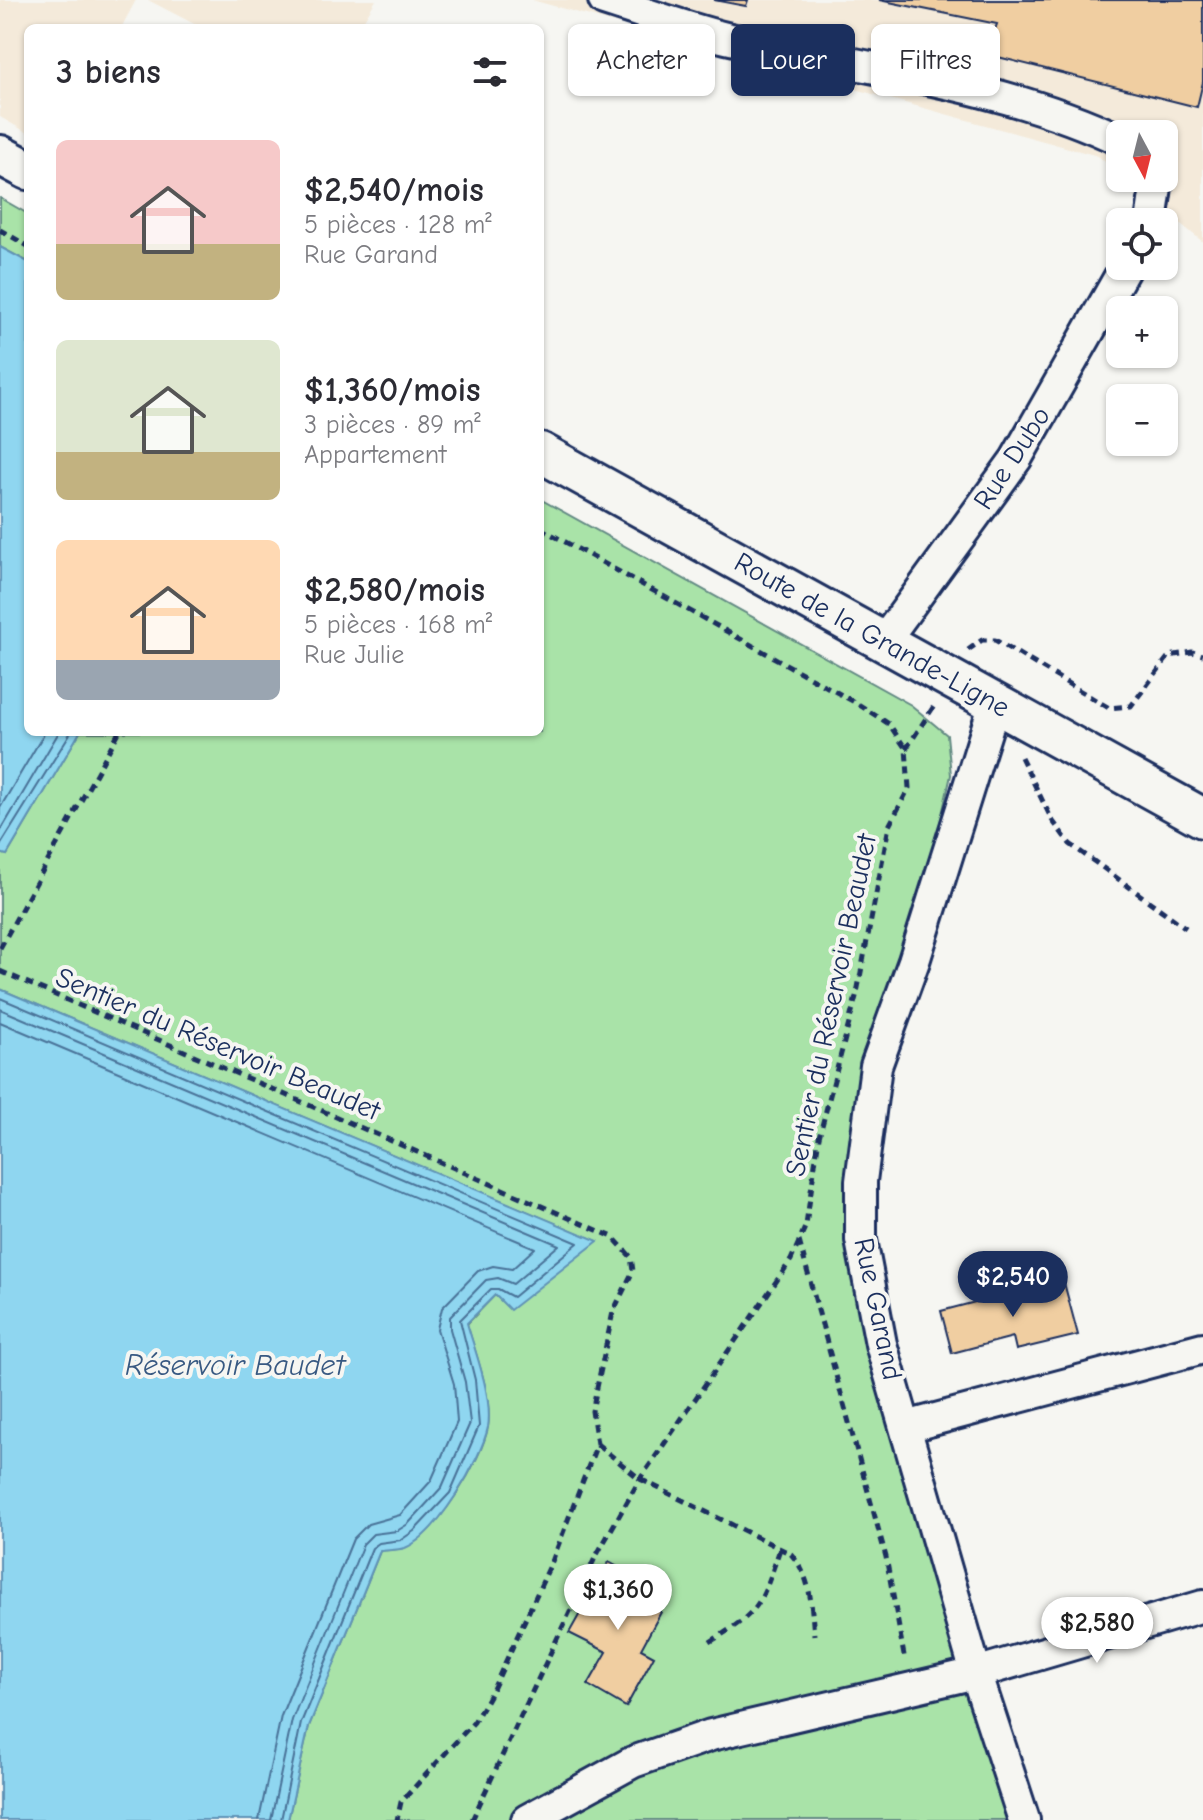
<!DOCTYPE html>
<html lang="fr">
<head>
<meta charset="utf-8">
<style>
  body { margin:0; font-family:"Comic Neue",sans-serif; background:#f2f2f3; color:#2b2b33; height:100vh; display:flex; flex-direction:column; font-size:30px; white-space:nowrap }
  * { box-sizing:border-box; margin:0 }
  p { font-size:26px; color:#7c7c81 }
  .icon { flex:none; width:44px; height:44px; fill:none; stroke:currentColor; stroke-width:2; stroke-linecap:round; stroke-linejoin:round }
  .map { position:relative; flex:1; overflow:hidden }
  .sheet { position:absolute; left:24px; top:24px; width:520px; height:712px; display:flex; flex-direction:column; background:#fff; border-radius:12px; box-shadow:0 2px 6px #0004 }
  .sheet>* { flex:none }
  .hud { position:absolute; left:568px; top:24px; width:514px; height:72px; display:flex; gap:16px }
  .needle { width:52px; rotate:173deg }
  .tools { position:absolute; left:1106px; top:120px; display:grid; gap:16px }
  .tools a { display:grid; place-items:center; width:72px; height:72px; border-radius:12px; background:#fff; box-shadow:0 2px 6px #0004; font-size:40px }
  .price { position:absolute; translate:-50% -68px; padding:0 18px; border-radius:28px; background:#fff; color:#222; font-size:26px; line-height:52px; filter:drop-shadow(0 2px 4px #0008) }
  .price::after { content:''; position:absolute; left:50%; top:48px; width:24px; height:18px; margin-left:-12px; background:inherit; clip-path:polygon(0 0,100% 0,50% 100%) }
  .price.active { background:#1b2f5e; color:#fff }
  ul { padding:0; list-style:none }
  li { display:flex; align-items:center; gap:24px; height:200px; padding:0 32px }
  li span { display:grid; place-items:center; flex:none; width:224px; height:160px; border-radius:12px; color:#555 }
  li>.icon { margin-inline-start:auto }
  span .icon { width:96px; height:96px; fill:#fffc; stroke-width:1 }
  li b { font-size:34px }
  h2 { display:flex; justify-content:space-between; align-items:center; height:96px; padding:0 32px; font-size:34px }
  .pill { padding:0 28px; border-radius:12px; background:#fff; box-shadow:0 2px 6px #0004; font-size:28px; line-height:72px }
  .pill.active { background:#1b2f5e; color:#fff }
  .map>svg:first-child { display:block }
  .built { fill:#f4eada }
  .green { fill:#a9e3a8; stroke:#628983; stroke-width:2 }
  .water { fill:#8fd6f0; stroke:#6193b6; stroke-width:2 }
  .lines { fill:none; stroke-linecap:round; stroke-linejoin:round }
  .shore { stroke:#497298; stroke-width:2 }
  .building { fill:#f0cea1; stroke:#1b2f5e; stroke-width:2 }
  .minor-casing { stroke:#1b2f5e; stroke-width:36 }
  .major-casing { stroke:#1b2f5e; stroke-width:44 }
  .path { stroke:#1b2f5e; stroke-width:5; stroke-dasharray:8 6; stroke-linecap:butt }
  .minor { stroke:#f6f6f2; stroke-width:30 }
  .major { stroke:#f6f6f2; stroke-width:38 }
  .labels { text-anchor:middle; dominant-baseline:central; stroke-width:8; stroke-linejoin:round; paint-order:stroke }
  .street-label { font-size:28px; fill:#1b2f5e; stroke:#f6f6f2 }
  .water-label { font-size:30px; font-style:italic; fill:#385982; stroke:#f6f6f2 }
</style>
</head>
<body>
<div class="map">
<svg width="1203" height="1820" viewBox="0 0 1203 1820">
  <rect width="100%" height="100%" fill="#f6f6f2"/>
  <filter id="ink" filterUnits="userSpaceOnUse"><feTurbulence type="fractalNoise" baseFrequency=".0125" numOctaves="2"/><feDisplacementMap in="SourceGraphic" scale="16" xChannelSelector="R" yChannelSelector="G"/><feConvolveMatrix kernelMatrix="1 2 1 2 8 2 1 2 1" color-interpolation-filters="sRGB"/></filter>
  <g filter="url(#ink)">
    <!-- built -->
    <g class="built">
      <polygon points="0,0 136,0 121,28 28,28 28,133 0,117"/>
      <polygon points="148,0 376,0 359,28 202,28"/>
      <polygon points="532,0 1203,0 1203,242 1124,178 1164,178 1164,134 1120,134 1120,174 1098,156"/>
    </g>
    <!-- green -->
    <g class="green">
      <polygon points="0,198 28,214 28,262 0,247"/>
      <path d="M540 499 911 705 947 735 951 775 863 1162 861 1240 1024 1820H288L309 1726 380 1551C388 1550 398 1550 405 1547 437 1534 482 1460 488 1427 493 1398 475 1352 467 1324L495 1295 510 1309 597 1241 0 989V853L7 855 80 732H540Z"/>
    </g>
    <!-- water -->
    <g class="water">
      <polygon points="0,247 28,262 28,732 80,732 7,855 0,853"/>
      <path d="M0 989 598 1241 510 1310 495 1295 467 1323C475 1352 493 1397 488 1427 481 1460 437 1535 405 1548 398 1550 387 1550 380 1551L309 1726 288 1820H0Z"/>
    </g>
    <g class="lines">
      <!-- shore -->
      <g class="shore">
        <polyline points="0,808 45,732"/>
        <polyline points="0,832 59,732"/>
        <polyline points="0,846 71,732"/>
        <polyline points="0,998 578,1243 513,1297 498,1289 491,1289 460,1320 475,1380 479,1426 450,1493 414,1531 401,1540 379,1543 372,1548 301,1723 281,1820"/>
        <polyline points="0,1009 559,1245 513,1284 498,1278 486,1280 450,1317 450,1329 465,1382 470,1423 442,1487 408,1524 397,1531 373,1534 363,1544 292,1720 271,1820"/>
        <polyline points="0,1022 535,1248 512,1269 493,1266 478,1271 442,1308 437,1329 454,1384 457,1422 431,1481 400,1515 368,1524 353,1539 281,1716 259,1820"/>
      </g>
    </g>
    <!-- building -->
    <g class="building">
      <polygon points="714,0 748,0 746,6"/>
      <polygon points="879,0 1203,0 1203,82 1197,107 986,54 997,24"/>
      <polygon points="1063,1279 1078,1335 1016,1350 1013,1337 952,1353 941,1311"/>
      <polygon points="609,1562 648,1584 639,1599 661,1612 641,1649 654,1656 626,1707 588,1685 607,1652 569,1633"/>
    </g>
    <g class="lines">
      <defs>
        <g id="minor">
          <path d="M604 0C645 13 685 28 726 38 853 67 1002 83 1120 140"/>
          <polyline points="1151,222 1156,187 1152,178"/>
          <polyline points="884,641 1016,459 1126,266"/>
          <polyline points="995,703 914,961 876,1066 861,1181 861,1240 881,1344 976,1673 1024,1820"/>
          <polyline points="906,1427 1203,1348"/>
          <polyline points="527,1820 633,1762 711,1735 976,1673 1203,1606"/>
        </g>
        <g id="major">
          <polyline points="0,155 28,170"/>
          <polyline points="540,452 1203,818"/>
        </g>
      </defs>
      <!-- minor casing -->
      <use href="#minor" class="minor-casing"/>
      <!-- major casing -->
      <use href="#major" class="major-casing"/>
      <!-- path -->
      <g class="path">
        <polyline points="0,230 28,246"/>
        <polyline points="540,528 858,704 889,724 906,749 909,788 889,826 857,993 819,1137 806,1225 799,1241 886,1557 905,1661"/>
        <polyline points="968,650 982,640 995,640 1109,708 1131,706 1169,656 1192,652 1203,655"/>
        <polyline points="906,749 934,706"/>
        <polyline points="1021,757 1052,820 1070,844 1186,928"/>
        <polyline points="0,948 119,732"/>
        <polyline points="0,971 613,1237 631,1257 633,1271 613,1312 592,1411 597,1444 553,1559 494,1687 474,1722 401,1802 397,1820"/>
        <path d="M597 1444 640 1479 791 1554C812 1578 811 1605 814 1635"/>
        <path d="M710 1642C762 1610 760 1606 780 1549"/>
        <polyline points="472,1820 595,1558 640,1479 791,1260 799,1242"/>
      </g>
      <!-- minor -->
      <use href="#minor" class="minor"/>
      <!-- major -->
      <use href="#major" class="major"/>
    </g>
  </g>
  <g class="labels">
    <!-- street labels -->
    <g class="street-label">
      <text transform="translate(1012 458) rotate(-57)">Rue Dubo</text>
      <text transform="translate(872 635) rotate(29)">Route de la Grande-Ligne</text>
      <text transform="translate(831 1005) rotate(-78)">Sentier du Réservoir Beaudet</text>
      <text transform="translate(218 1044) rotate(23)">Sentier du Réservoir Beaudet</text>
      <text transform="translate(878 1309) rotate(78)">Rue Garand</text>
    </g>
    <!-- water labels -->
    <g class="water-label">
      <text x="235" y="1365">Réservoir Baudet</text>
    </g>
  </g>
</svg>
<div class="tools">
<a><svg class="needle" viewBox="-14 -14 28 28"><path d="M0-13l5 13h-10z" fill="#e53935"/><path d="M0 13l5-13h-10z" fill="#7c7c81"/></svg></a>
<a><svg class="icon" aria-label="locate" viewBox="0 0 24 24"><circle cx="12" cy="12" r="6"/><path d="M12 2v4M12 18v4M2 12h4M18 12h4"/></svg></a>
<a>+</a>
<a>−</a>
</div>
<b class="price active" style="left:1013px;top:1319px">$2,540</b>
<b class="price" style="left:618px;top:1632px">$1,360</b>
<b class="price" style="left:1097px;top:1665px">$2,580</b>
<div class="hud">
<a class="pill">Acheter</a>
<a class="pill active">Louer</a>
<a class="pill">Filtres</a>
</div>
<section class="sheet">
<h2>3 biens<svg class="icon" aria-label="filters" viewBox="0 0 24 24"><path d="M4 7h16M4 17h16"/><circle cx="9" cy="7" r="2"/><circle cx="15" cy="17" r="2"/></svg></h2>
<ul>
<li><span style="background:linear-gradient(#f6c9c9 65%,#c2b280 0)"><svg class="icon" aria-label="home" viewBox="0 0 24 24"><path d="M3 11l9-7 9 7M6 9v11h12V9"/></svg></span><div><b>$2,540/mois</b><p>5 pièces · 128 m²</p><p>Rue Garand</p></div></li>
<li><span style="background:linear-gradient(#dfe7d0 70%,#c2b280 0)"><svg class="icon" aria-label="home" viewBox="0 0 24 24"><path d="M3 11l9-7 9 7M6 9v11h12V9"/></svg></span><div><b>$1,360/mois</b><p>3 pièces · 89 m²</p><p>Appartement</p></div></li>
<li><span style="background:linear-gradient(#ffd9b3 75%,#9aa5b1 0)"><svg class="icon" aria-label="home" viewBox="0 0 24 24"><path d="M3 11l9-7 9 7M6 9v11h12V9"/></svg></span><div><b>$2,580/mois</b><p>5 pièces · 168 m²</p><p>Rue Julie</p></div></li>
</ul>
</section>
</div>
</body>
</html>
